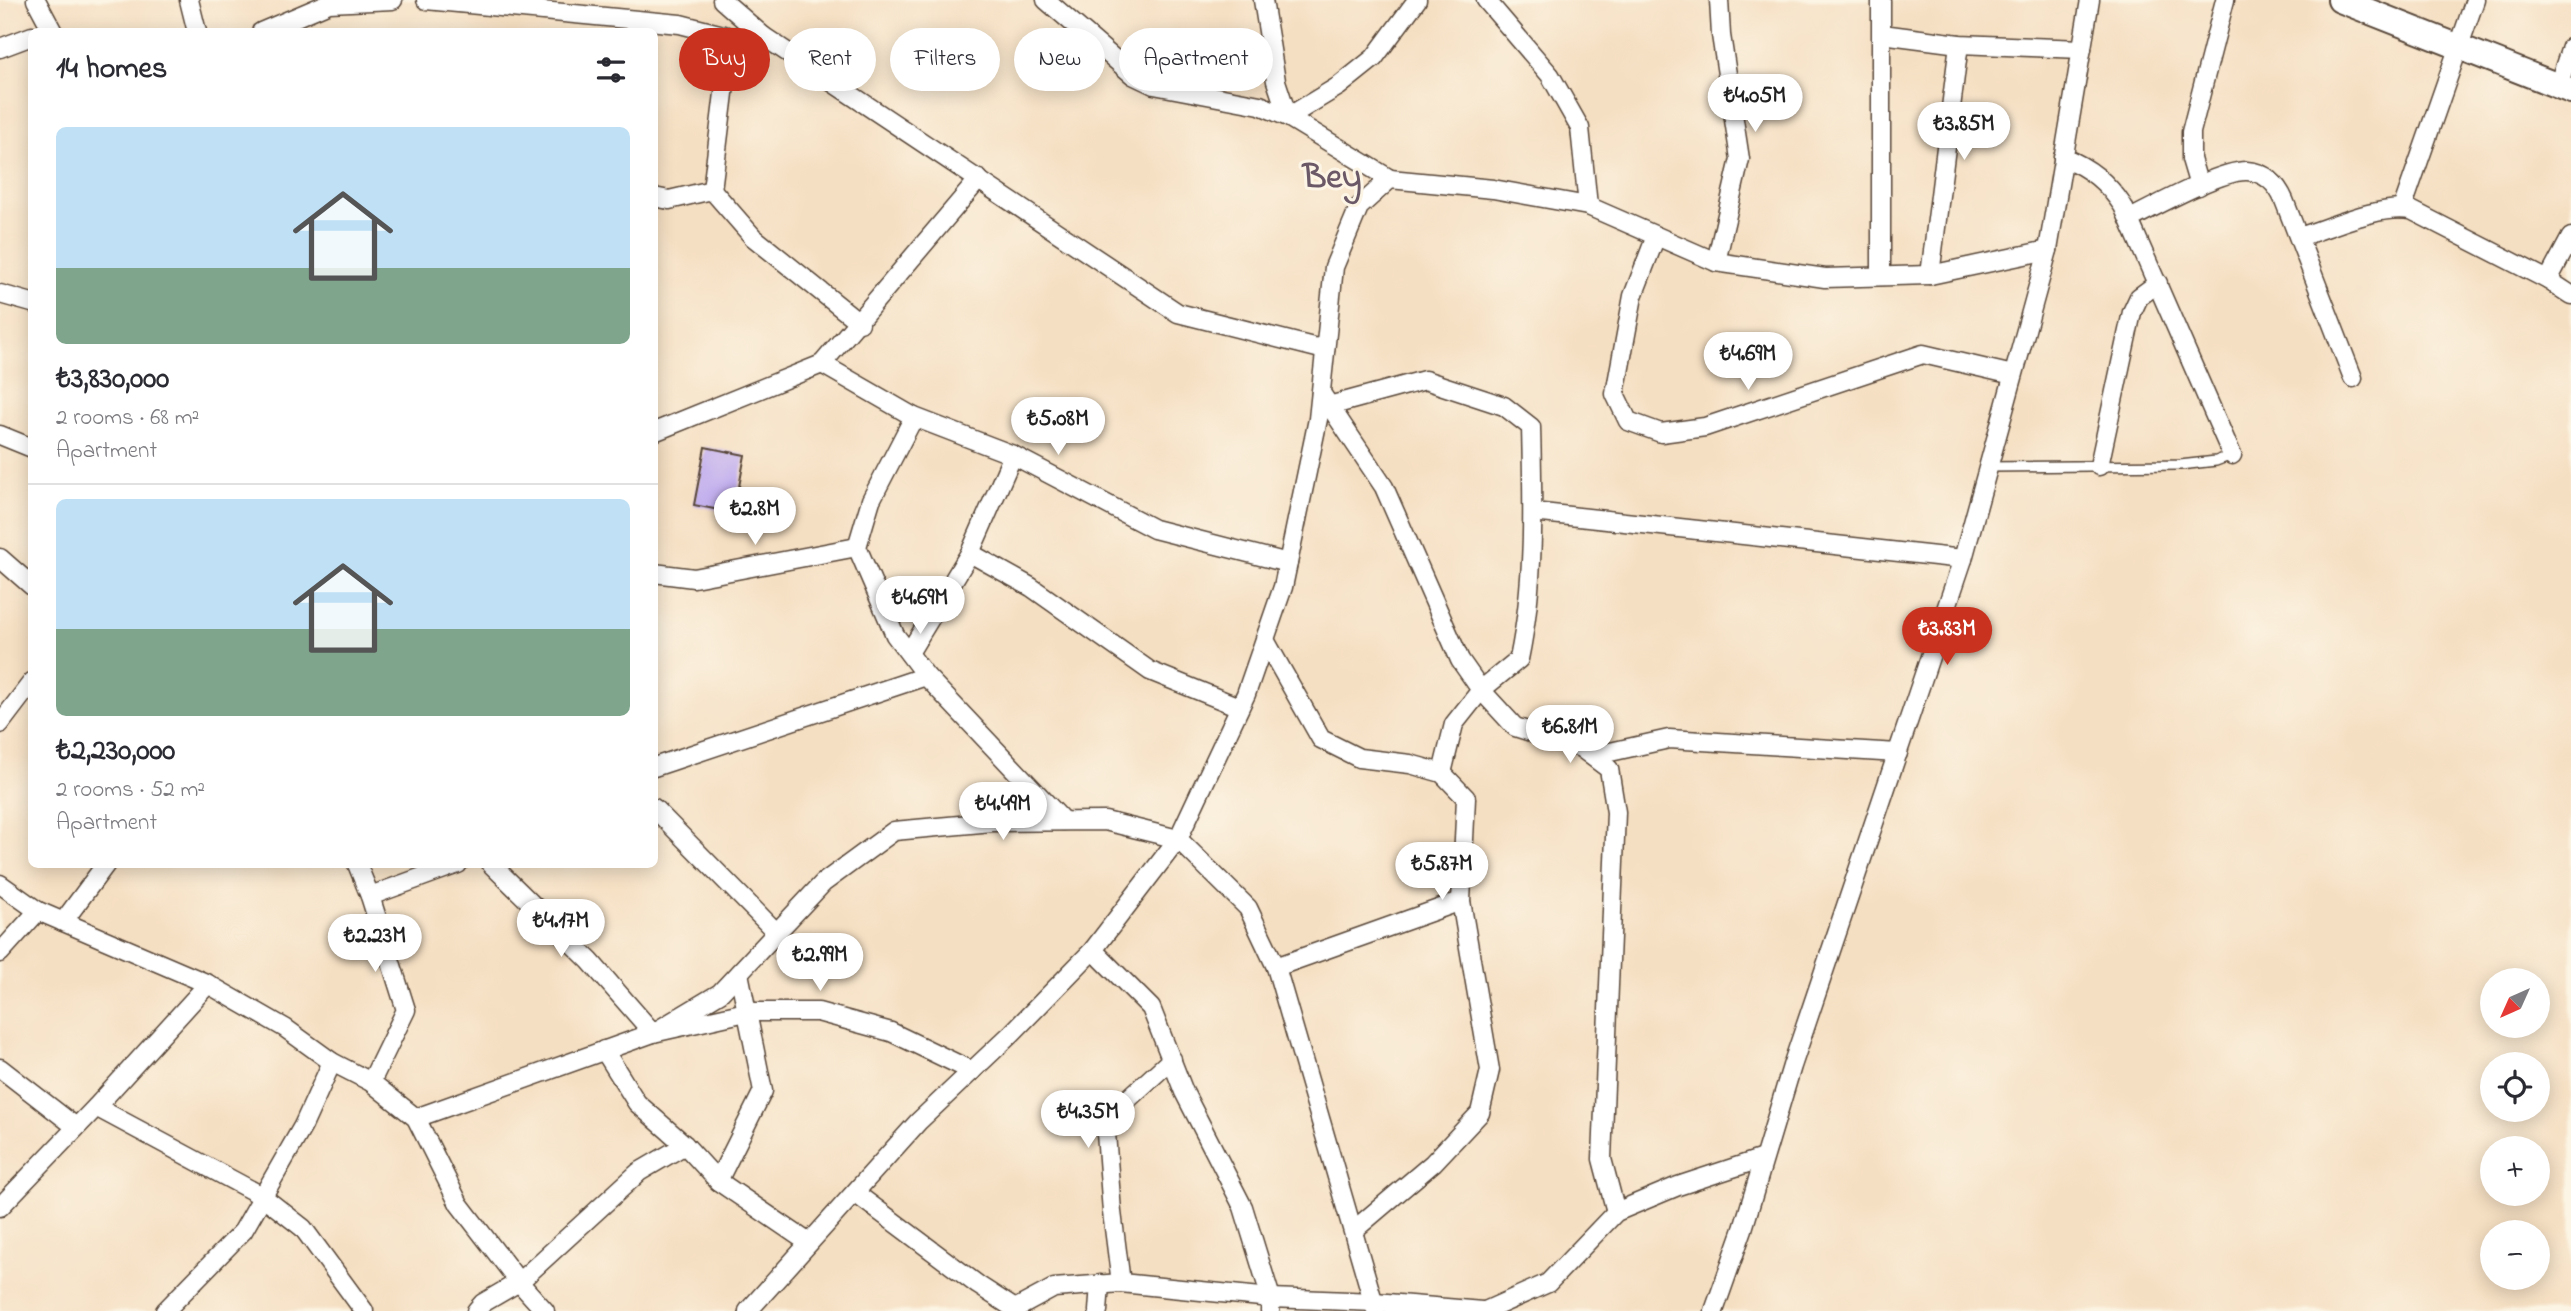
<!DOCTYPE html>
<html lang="en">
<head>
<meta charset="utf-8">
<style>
  body { margin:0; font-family:"Indie Flower",sans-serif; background:#f2f2f3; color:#2b2b33; height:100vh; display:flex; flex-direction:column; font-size:26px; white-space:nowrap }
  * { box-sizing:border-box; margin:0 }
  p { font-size:23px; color:#7c7c81 }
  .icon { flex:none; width:38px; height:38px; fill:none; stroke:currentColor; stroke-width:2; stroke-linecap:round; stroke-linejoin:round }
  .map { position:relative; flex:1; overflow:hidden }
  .side { position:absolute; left:28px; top:28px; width:630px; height:840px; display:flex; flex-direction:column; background:#fff; border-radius:10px; box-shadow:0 4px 18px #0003 }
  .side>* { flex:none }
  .banner { position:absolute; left:679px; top:28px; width:665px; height:63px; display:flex; gap:14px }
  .needle { width:46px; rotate:225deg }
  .buttons { position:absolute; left:2480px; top:968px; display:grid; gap:14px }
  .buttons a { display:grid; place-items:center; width:70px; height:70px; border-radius:50%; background:#fff; box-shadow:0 4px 18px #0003; font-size:35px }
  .price { position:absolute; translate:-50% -60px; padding:0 16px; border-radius:24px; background:#fff; color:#222; font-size:23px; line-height:46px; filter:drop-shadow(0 2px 4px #0008) }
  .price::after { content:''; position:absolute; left:50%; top:42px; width:21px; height:16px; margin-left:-10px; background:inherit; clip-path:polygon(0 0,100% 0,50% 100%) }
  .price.active { background:#c8321e; color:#fff }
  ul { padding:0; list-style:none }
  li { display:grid; align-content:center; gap:14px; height:371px; padding:0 28px }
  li+li { border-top:2px solid #e1e1e2 }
  li span { display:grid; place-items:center; height:217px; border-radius:10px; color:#555 }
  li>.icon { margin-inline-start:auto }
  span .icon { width:126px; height:126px; fill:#fffc; stroke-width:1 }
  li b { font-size:30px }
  h2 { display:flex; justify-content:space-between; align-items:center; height:84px; padding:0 28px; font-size:30px }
  .tag { padding:0 24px; border-radius:32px; background:#fff; box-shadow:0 4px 18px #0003; font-size:24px; line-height:63px }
  .tag.active { background:#c8321e; color:#fff }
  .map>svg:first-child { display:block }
  .building { fill:#c3b0ee }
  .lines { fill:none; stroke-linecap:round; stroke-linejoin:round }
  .lane-casing { stroke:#574537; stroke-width:12 }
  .street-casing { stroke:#574537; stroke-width:21 }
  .secondary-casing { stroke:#574537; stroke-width:28 }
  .lane { stroke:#fff; stroke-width:9 }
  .street { stroke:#fff; stroke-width:18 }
  .secondary { stroke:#fff; stroke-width:24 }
  .labels { text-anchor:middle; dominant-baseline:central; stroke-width:6; stroke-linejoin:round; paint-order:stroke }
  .district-label { font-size:35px; font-weight:bold; fill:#6b5967; stroke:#fcf5e5 }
</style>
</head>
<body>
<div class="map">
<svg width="2571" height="1311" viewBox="0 0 2571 1311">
  <rect width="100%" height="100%" fill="#fcf5e5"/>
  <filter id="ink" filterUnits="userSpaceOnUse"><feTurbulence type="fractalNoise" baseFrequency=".0143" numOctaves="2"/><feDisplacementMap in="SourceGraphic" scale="14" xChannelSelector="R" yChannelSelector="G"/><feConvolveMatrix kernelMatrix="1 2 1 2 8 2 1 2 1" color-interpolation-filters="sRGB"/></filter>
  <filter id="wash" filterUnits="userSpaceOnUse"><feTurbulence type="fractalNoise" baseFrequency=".00686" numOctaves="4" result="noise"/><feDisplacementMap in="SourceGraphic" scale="28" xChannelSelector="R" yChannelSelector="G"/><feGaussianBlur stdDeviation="1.57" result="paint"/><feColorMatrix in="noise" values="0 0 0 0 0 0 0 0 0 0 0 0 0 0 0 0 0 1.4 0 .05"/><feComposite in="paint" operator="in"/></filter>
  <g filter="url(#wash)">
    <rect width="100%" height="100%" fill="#f5dfc2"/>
    <g id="blocks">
      <!-- building -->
      <polygon class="building" points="705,447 745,455 734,513 694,505"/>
    </g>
  </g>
  <g filter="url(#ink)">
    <use href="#blocks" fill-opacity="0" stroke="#574537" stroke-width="2"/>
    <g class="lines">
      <defs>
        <polyline id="lane" points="1988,467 2180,465 2216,461 2232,455"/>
        <g id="street">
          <polyline points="36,0 53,32"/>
          <polyline points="189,0 197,32"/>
          <polyline points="426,0 680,24 731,37 763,36 1178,313 1325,350"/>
          <polyline points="722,0 763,36"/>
          <polyline points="1046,0 1133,75 1154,85 1260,105 1288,117 1390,179"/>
          <polyline points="1263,0 1276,81 1288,117 1339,86 1374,58 1417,0"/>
          <polyline points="1486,0 1550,75 1580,128 1588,206"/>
          <polyline points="1881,0 1881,276"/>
          <polyline points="261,32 329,3 393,0"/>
          <polyline points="1882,34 1959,44 2082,49"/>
          <polyline points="0,48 32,36"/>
          <polyline points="2558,86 2571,47"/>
          <path d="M2063 157C2090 168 2107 182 2123 206L2232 455"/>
          <polyline points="2199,186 2191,159 2191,132 2225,0"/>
          <polyline points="712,190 731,37"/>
          <polyline points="654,197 669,200 712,190 753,237 860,323"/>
          <polyline points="2402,209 2475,0"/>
          <path d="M2130 219C2156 206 2221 170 2247 171 2265 172 2277 184 2284 200L2353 378"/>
          <polyline points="1656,236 1633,296 1615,394 1628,421 1661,433 1705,427 1923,354 2013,375"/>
          <path d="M2299 237C2332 227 2377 205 2411 210L2548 280 2571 295"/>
          <polyline points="1716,262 1740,159 1721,35 1719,0"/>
          <polyline points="1930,275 1959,44"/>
          <polyline points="2548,280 2571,237"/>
          <polyline points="0,294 32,303"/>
          <polyline points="822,364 914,417 1013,455 1154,529 1288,563"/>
          <polyline points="1321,393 1384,487 1460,660 1481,690 1515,727 1581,748 1609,769 1616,812 1602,1159 1616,1212"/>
          <path d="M1329 406 1425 380 1504 406 1531 427C1533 505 1535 583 1519 659L1481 690 1454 724 1442 773"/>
          <polyline points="914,417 871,500 857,547 895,635 926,676 1063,821"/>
          <polyline points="654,432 822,364 979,179"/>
          <polyline points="0,435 32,448"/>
          <polyline points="2099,466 2132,312 2139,297 2158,283"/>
          <polyline points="1533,512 1963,559"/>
          <polyline points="970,553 1031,587 1150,671 1239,707"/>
          <polyline points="0,558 32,586"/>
          <polyline points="654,573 694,578 857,547"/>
          <polyline points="1265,640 1321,739 1359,758 1410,764 1442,773 1466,798 1461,901 1490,1070 1480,1113 1433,1163 1354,1230"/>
          <polyline points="909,653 970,553 1013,455"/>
          <polyline points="0,724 32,682"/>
          <polyline points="1592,756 1669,739 1898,753"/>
          <polyline points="654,767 926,676"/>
          <polyline points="654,808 777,933"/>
          <polyline points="357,864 370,896 406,1010 371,1082"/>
          <polyline points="491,864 590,961 653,1033 746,1012 818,1012 891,1032 972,1071"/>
          <polyline points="0,884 38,911 208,984 285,1028 332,1062 371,1082 416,1118 459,1204 519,1282 545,1311"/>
          <polyline points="370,896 458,864"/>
          <polyline points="63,922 106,864"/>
          <polyline points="1093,950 1151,1008 1184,1092 1243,1207 1271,1298 1270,1311"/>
          <polyline points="0,953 38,911"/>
          <polyline points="1276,967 1461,901"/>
          <polyline points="604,1050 637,1103 685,1145 718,1181 809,1243"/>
          <polyline points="0,1068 76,1127"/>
          <polyline points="96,1107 262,1196 303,1228 364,1311"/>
          <polyline points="416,1118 653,1033 720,993 823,883 894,831 992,822 1105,821 1178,839 1248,908 1276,967 1376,1311"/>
          <polyline points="718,1181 763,1091 739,973"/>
          <polyline points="855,1193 978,1285 1015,1309 1014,1311"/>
          <polyline points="0,1207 96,1107 208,984"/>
          <polyline points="1121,1283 1112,1212 1105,1120 1172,1059"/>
          <polyline points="1015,1309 1054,1288 1121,1283 1271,1298 1375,1302 1482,1311"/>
          <polyline points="165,1311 243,1231 303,1126 332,1062"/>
          <polyline points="476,1311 483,1303 519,1282 639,1172 685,1145"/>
          <polyline points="748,1311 918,1122 1012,1033 1093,950 1178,839 1246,694 1283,587 1318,419 1334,267 1359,207 1390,179 1493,189 1588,206 1716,262 1825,278 1930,275 2048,250"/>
          <polyline points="1098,1311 1100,1284"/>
          <polyline points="1485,1311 1548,1283 1616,1212 1678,1186 1763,1158"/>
          <polyline points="1714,1311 1743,1229 1792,1066 1963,559 2048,250 2090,0"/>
        </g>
        <polyline id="secondary" points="2340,0 2571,91"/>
      </defs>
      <!-- lane casing -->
      <use href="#lane" class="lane-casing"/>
      <!-- street casing -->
      <use href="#street" class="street-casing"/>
      <!-- secondary casing -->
      <use href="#secondary" class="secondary-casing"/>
      <!-- lane -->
      <use href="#lane" class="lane"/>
      <!-- street -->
      <use href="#street" class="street"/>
      <!-- secondary -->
      <use href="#secondary" class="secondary"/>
    </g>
  </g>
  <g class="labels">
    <!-- district labels -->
    <g class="district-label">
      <text x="1332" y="178">Bey</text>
    </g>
  </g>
</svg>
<div class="buttons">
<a><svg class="needle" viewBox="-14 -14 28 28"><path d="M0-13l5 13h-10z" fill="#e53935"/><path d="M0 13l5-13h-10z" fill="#7c7c81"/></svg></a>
<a><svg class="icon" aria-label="locate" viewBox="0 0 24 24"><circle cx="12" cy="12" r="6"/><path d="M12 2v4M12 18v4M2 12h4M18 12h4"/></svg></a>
<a>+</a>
<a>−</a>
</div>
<b class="price" style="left:1755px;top:134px">₺4.05M</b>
<b class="price" style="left:1964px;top:162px">₺3.85M</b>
<b class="price" style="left:1748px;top:392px">₺4.69M</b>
<b class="price" style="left:1058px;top:457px">₺5.08M</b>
<b class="price" style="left:755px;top:547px">₺2.8M</b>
<b class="price" style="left:920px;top:636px">₺4.69M</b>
<b class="price active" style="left:1947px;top:667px">₺3.83M</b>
<b class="price" style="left:1570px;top:765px">₺6.81M</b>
<b class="price" style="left:1003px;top:842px">₺4.49M</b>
<b class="price" style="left:1442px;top:902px">₺5.87M</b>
<b class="price" style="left:561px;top:959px">₺4.17M</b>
<b class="price" style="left:375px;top:974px">₺2.23M</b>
<b class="price" style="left:820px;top:993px">₺2.99M</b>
<b class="price" style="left:1088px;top:1150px">₺4.35M</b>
<div class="banner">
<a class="tag active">Buy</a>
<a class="tag">Rent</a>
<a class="tag">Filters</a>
<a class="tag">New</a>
<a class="tag">Apartment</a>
</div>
<section class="side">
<h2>14 homes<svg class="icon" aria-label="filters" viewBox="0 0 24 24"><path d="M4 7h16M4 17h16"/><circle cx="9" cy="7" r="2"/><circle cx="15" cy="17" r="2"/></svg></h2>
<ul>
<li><span style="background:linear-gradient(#bfe0f5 65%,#7fa58c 0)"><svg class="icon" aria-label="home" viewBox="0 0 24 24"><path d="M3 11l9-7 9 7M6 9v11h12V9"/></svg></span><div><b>₺3,830,000</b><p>2 rooms · 68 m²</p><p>Apartment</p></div></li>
<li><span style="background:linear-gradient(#bfe0f5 60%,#7fa58c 0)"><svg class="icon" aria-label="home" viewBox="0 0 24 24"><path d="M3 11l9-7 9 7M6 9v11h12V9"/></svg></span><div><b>₺2,230,000</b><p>2 rooms · 52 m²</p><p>Apartment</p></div></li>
</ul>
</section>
</div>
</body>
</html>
